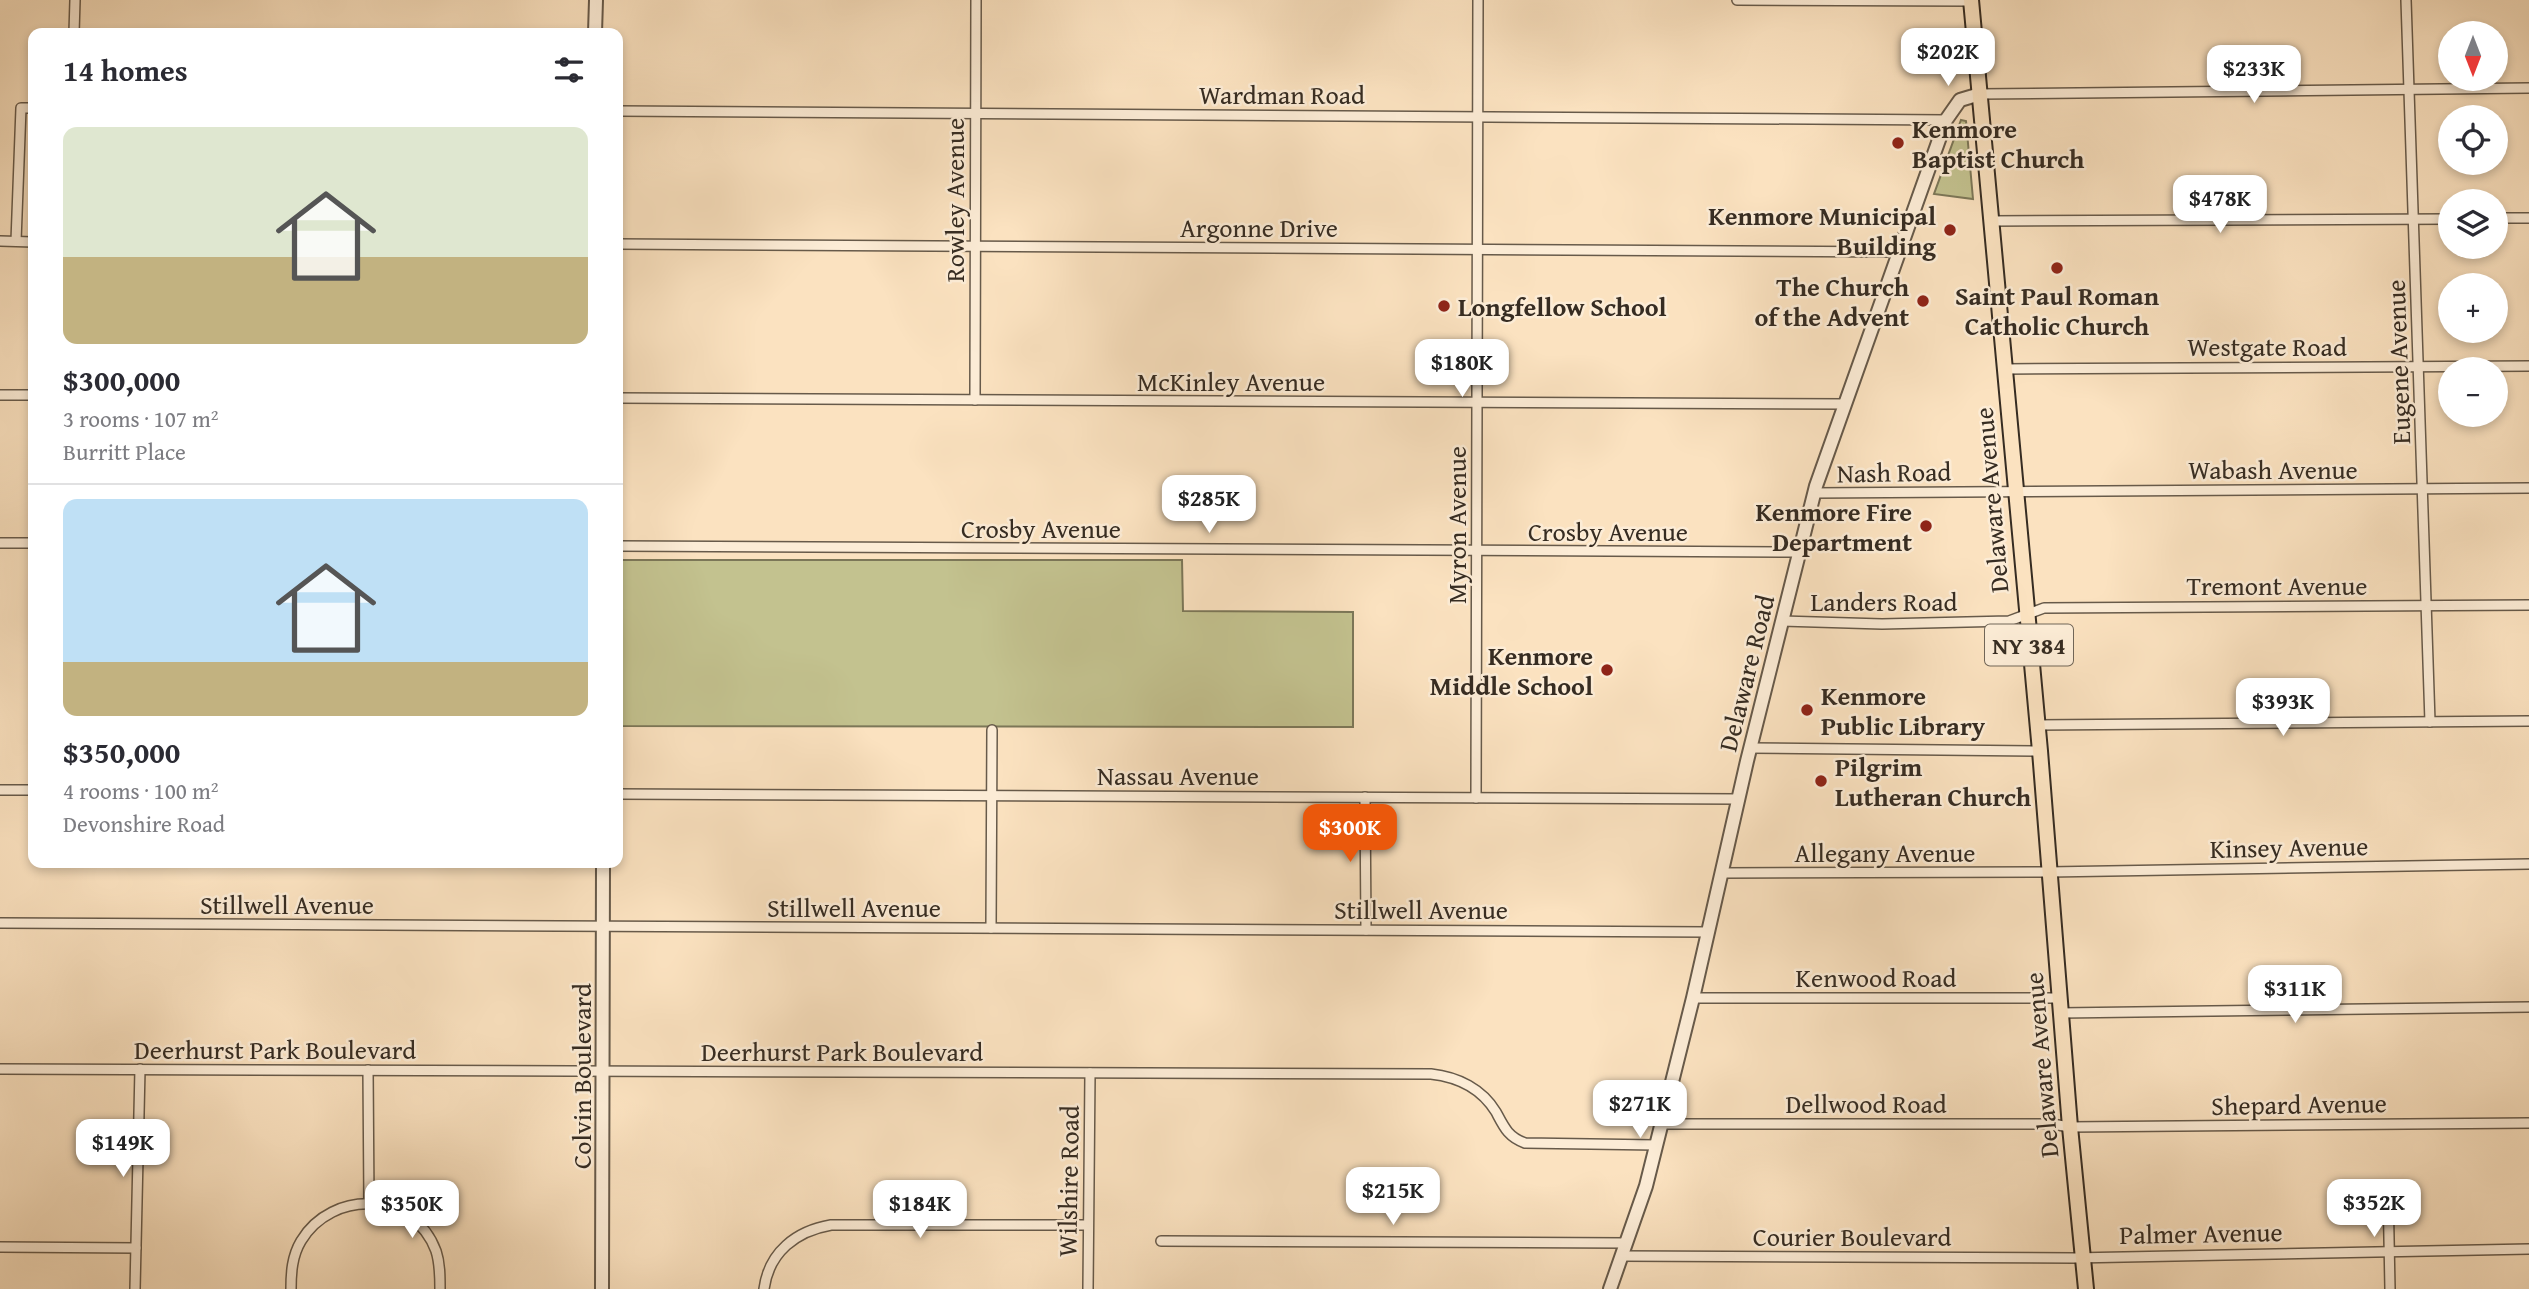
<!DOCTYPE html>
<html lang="en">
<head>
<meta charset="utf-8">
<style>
  body { margin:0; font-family:"Gentium Book Plus",serif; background:#f7f7f7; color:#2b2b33; height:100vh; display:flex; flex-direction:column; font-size:26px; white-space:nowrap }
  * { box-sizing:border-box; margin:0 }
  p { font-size:23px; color:#7c7c81 }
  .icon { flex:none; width:38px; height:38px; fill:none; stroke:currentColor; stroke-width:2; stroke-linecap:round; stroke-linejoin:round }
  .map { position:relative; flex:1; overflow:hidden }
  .details { position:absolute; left:28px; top:28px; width:595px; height:840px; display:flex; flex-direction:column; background:#fff; border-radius:14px; box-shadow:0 4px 10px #0003 }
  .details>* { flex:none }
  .needle { width:46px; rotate:180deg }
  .buttons { position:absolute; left:2438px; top:21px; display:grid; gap:14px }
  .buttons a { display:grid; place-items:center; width:70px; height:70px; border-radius:50%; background:#fff; box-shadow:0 4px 10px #0003; font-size:35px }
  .price { position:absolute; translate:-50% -60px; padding:0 16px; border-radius:14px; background:#fff; color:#222; font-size:23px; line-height:46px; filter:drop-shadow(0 2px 4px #0008) }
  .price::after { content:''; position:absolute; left:50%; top:42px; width:21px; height:16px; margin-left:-10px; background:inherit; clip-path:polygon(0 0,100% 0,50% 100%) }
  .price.current { background:#ea580c; color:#fff }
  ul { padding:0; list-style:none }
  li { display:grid; align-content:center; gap:14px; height:371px; padding:0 35px }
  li+li { border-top:2px solid #e1e1e2 }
  li span { display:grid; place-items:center; height:217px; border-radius:14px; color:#555 }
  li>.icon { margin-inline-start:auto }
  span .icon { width:126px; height:126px; fill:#fffc; stroke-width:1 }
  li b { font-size:30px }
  h2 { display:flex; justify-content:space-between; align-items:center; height:84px; padding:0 35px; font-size:30px }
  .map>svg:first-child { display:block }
  .green { fill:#c3c28f; stroke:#7c7758; stroke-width:2 }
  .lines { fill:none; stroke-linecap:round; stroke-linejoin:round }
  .minor-casing { stroke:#675a4a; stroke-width:12 }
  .tertiary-casing { stroke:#675a4a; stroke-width:16 }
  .primary-casing { stroke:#362c22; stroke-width:18 }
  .minor { stroke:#fcecd6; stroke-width:9 }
  .tertiary { stroke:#fcecd6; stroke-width:12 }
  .primary { stroke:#fbe2c0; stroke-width:14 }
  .poi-dot { fill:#8f2418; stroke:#fcecd6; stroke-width:2.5 }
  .labels { text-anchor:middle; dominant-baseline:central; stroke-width:5; stroke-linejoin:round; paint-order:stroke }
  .shield { fill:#fcecd6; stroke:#716658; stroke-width:2 }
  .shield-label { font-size:24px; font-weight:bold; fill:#362c22 }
  .street-label { font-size:26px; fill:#362c22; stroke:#fcecd6 }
  .poi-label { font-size:26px; font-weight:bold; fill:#362c22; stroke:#fcecd6; text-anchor:start }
</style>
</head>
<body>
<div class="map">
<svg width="2529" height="1289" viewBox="0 0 2529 1289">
  <rect width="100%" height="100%" fill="#fbe2c0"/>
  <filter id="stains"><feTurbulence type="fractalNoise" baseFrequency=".00286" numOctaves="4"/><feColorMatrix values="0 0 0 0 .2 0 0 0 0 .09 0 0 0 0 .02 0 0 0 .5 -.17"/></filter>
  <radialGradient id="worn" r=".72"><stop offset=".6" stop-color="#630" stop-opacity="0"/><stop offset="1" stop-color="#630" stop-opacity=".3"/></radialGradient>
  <!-- green -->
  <g class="green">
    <polygon points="1961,120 1966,121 1973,199 1934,194"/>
    <polygon points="618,560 1182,560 1183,611 1353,612 1353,727 618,726"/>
  </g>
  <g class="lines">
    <defs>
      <g id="minor">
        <polyline points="1737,0 1972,1"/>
        <polyline points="2406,0 2430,722"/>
        <polyline points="74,33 75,0"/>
        <polyline points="1980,94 2529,88"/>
        <polyline points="618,111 1946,120"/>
        <polyline points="2496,218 2529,218"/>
        <polyline points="1991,221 2450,219"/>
        <polyline points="0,241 33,242"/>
        <polyline points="16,241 21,108 33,108"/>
        <polyline points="618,244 1900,252"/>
        <polyline points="2005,369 2529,366"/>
        <polyline points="0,395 33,395"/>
        <polyline points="618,398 1845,404"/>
        <polyline points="975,400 976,0"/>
        <polyline points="1814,493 2529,488"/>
        <polyline points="0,543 33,543"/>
        <polyline points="618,546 1799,552"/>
        <polyline points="1782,621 1882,624 2009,621 2044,608 2529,605"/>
        <polyline points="2037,725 2529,721"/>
        <polyline points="1751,748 2040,751"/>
        <polyline points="0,790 33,790"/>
        <polyline points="618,794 1738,799"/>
        <polyline points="1365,797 1366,930"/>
        <polyline points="1476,798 1478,0"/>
        <polyline points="1722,873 2049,872 2529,864"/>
        <polyline points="0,923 1708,932"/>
        <polyline points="991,928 992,730"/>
        <polyline points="1693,998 2059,998"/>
        <polyline points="2060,1013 2529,1007"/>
        <path d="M0 1069 1431 1074C1458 1077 1482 1089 1496 1112 1504 1127 1508 1137 1525 1143L1656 1145"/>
        <polyline points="368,1070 369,1203"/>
        <polyline points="1661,1124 2052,1124 2070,1127 2529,1123"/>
        <polyline points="2388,1188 2390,1289"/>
        <polyline points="1161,1241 1625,1243"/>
        <polyline points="0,1247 136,1248"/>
        <polyline points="1621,1256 2074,1258 2529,1249"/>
        <polyline points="135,1289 140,1069"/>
        <path d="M291 1289C291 1273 292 1256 301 1241 332 1189 414 1191 436 1251 440 1263 440 1276 440 1289"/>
        <path d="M764 1289C769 1252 796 1231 831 1225H1088"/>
        <polyline points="1088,1289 1090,1073"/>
      </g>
      <g id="tertiary">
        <polyline points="595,33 596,0"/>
        <polyline points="602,1289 603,863"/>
        <polyline points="1610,1289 1646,1186 1693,998 1747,761 1816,486 1946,120 1960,100 1980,94"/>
      </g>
      <polyline id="primary" points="1971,0 2040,751 2070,1127 2086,1289"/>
    </defs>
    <!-- minor casing -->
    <use href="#minor" class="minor-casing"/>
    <!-- tertiary casing -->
    <use href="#tertiary" class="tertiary-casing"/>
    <!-- primary casing -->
    <use href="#primary" class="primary-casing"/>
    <!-- minor -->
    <use href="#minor" class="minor"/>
    <!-- tertiary -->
    <use href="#tertiary" class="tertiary"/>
    <!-- primary -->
    <use href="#primary" class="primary"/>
  </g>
  <!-- markers -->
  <g class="poi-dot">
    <circle cx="1898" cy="143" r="7"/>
    <circle cx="1950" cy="230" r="7"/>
    <circle cx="2057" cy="268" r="7"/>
    <circle cx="1923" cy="301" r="7"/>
    <circle cx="1444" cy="306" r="7"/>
    <circle cx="1926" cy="526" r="7"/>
    <circle cx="1607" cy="670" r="7"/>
    <circle cx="1807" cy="710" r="7"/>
    <circle cx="1821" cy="781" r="7"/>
  </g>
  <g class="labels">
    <!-- shield labels -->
    <rect class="shield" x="1985" y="624.5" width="88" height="41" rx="5"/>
    <g class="shield-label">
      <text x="2029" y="645">NY 384</text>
    </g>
    <!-- street labels -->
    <g class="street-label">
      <text x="1282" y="94">Wardman Road</text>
      <text transform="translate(954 200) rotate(-90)">Rowley Avenue</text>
      <text x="1259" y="227">Argonne Drive</text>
      <text x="2267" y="346">Westgate Road</text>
      <text transform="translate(2398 362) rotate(-92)">Eugene Avenue</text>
      <text x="1231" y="381">McKinley Avenue</text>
      <text x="2273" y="469">Wabash Avenue</text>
      <text transform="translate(1894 472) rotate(-1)">Nash Road</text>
      <text transform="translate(1991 500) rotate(-95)">Delaware Avenue</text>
      <text transform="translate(1456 525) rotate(-90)">Myron Avenue</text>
      <text x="1041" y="528">Crosby Avenue</text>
      <text x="1608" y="531">Crosby Avenue</text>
      <text x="2277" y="585">Tremont Avenue</text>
      <text x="1884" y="601">Landers Road</text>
      <text transform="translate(1746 673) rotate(-76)">Delaware Road</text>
      <text x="1178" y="775">Nassau Avenue</text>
      <text transform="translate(2289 847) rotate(-1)">Kinsey Avenue</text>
      <text x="1885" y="852">Allegany Avenue</text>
      <text x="287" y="904">Stillwell Avenue</text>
      <text x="854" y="907">Stillwell Avenue</text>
      <text x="1421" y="909">Stillwell Avenue</text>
      <text x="1876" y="977">Kenwood Road</text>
      <text x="275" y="1049">Deerhurst Park Boulevard</text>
      <text x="842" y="1051">Deerhurst Park Boulevard</text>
      <text transform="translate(2041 1065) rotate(-95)">Delaware Avenue</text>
      <text transform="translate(581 1076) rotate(-90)">Colvin Boulevard</text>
      <text x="1866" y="1103">Dellwood Road</text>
      <text transform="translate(2299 1104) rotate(-1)">Shepard Avenue</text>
      <text transform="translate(1068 1181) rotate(-89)">Wilshire Road</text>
      <text transform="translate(2201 1233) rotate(-1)">Palmer Avenue</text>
      <text x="1852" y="1236">Courier Boulevard</text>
    </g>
    <!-- poi labels -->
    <g class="poi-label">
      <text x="1912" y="128">Kenmore<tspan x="1912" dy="30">Baptist Church</tspan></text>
      <text x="1936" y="215" text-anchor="end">Kenmore Municipal<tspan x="1936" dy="30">Building</tspan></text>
      <text x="1909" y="286" text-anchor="end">The Church<tspan x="1909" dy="30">of the Advent</tspan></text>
      <text x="2057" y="295" text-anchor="middle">Saint Paul Roman<tspan x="2057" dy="30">Catholic Church</tspan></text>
      <text x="1458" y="306">Longfellow School</text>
      <text x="1912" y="511" text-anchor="end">Kenmore Fire<tspan x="1912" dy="30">Department</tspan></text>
      <text x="1593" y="655" text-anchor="end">Kenmore<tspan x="1593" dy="30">Middle School</tspan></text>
      <text x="1821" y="695">Kenmore<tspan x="1821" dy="30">Public Library</tspan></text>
      <text x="1835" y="766">Pilgrim<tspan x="1835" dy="30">Lutheran Church</tspan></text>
    </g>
  </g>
  <rect width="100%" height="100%" filter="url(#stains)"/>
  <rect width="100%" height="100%" fill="url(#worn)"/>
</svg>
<div class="buttons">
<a><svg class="needle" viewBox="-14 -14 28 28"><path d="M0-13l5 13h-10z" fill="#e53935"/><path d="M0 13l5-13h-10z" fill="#7c7c81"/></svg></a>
<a><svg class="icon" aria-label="locate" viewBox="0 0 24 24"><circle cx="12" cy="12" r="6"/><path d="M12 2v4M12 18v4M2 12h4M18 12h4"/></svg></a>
<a><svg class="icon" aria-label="layers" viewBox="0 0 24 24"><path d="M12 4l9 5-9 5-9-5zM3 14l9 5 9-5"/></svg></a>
<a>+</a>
<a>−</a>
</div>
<b class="price" style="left:1948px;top:88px">$202K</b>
<b class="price" style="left:2254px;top:105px">$233K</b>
<b class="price" style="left:2220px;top:235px">$478K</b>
<b class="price" style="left:1462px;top:399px">$180K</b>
<b class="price" style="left:1209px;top:535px">$285K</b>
<b class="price" style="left:2283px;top:738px">$393K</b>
<b class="price current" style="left:1350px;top:864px">$300K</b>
<b class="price" style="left:2295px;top:1025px">$311K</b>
<b class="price" style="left:1640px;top:1140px">$271K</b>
<b class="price" style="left:123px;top:1179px">$149K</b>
<b class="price" style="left:1393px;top:1227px">$215K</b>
<b class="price" style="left:2374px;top:1239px">$352K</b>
<b class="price" style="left:412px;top:1240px">$350K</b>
<b class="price" style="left:920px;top:1240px">$184K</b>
<section class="details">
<h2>14 homes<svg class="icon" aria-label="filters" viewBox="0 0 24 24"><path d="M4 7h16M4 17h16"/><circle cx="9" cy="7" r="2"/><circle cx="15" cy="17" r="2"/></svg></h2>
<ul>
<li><span style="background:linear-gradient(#dfe7d0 60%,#c2b280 0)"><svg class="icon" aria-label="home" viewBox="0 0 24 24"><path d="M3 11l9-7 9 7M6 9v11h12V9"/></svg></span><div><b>$300,000</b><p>3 rooms · 107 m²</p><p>Burritt Place</p></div></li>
<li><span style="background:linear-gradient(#bfe0f5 75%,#c2b280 0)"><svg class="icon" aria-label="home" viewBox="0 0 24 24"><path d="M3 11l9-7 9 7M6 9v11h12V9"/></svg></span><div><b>$350,000</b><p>4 rooms · 100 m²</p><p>Devonshire Road</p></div></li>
</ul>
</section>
</div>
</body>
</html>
